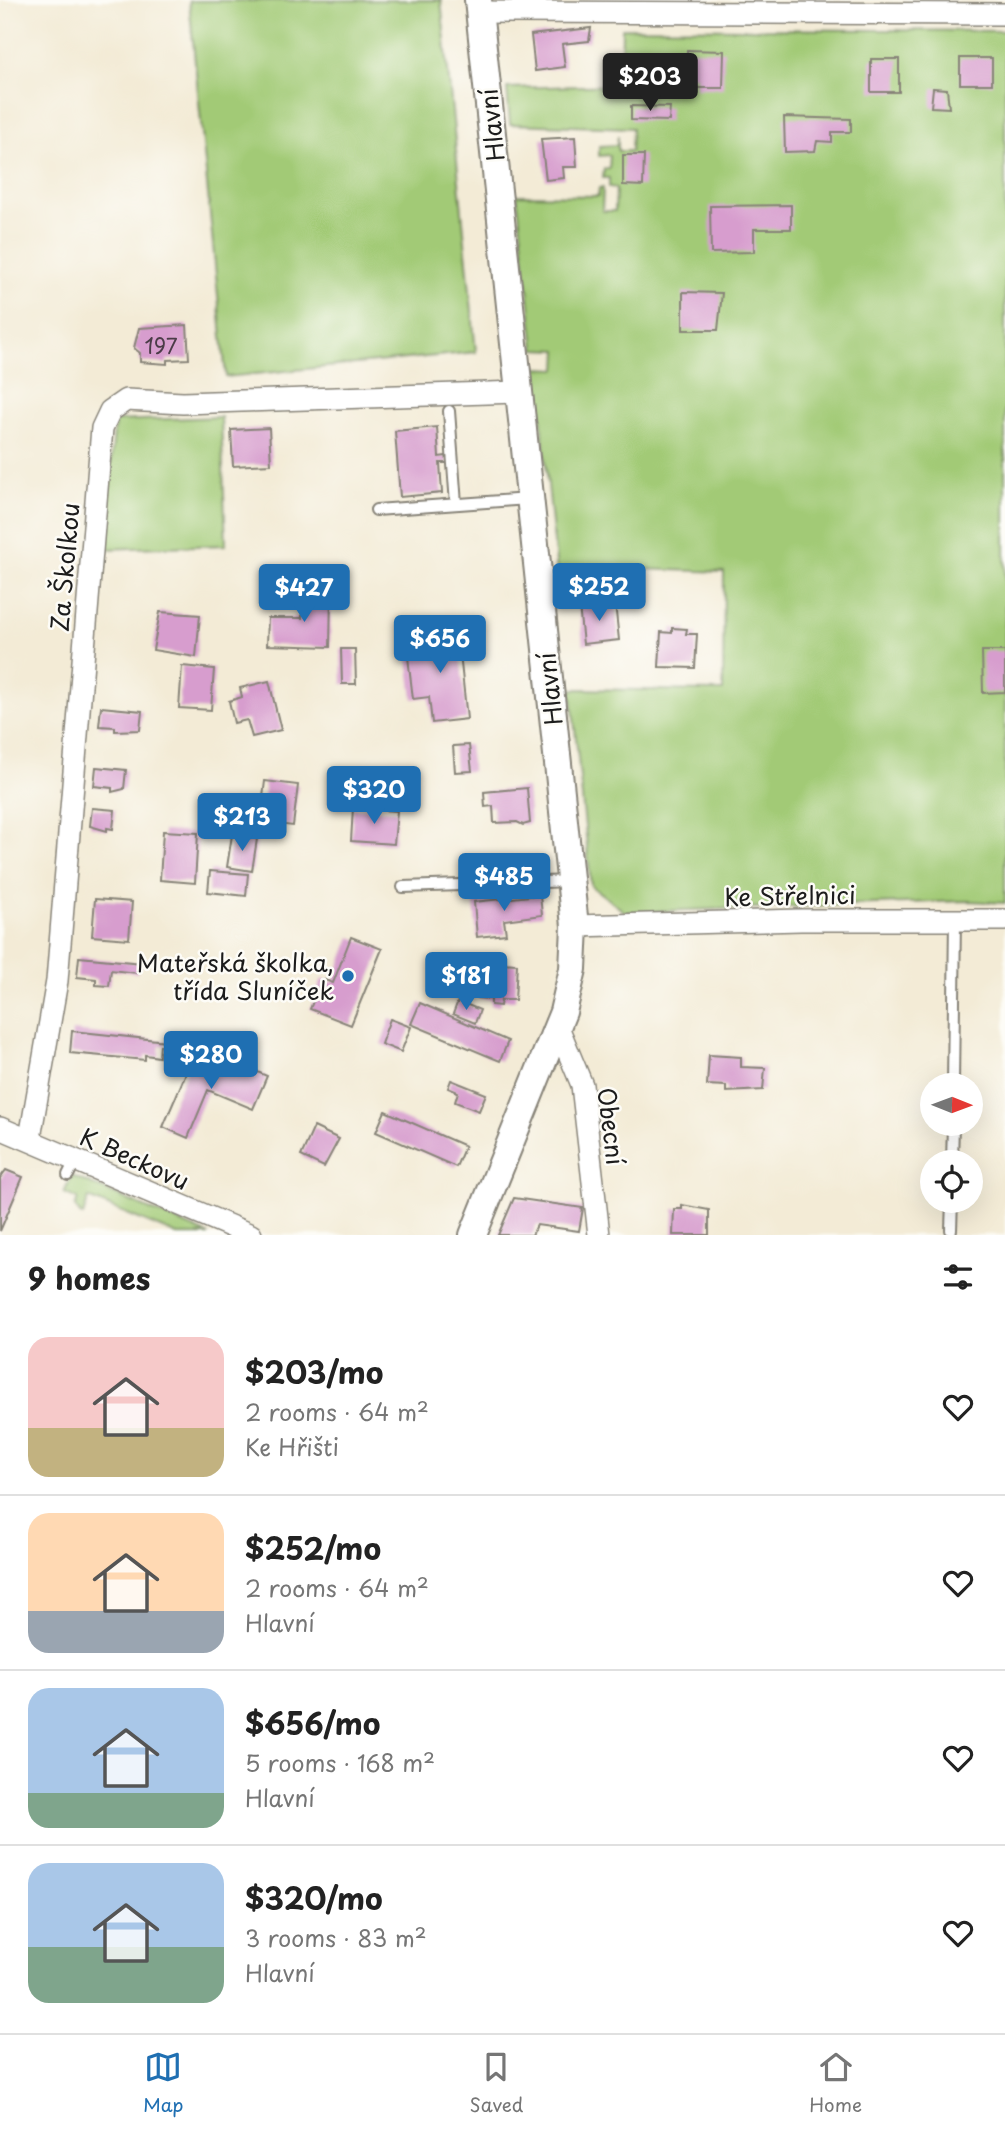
<!DOCTYPE html>
<html lang="en">
<head>
<meta charset="utf-8">
<style>
  body { margin:0; font-family:"Playpen Sans",sans-serif; background:#f2f2f2; color:#222; height:100vh; display:flex; flex-direction:column; font-size:26px; white-space:nowrap }
  * { box-sizing:border-box; margin:0 }
  p { font-size:23px; color:#767676 }
  .icon { flex:none; width:38px; height:38px; fill:none; stroke:currentColor; stroke-width:2; stroke-linecap:round; stroke-linejoin:round }
  .map { position:relative; height:1235px; overflow:hidden }
  .side { display:flex; flex-direction:column; background:#fff; flex:1 }
  .side>* { flex:none }
  .needle { width:46px; rotate:91deg }
  .buttons { position:absolute; left:920px; top:1073px; display:grid; gap:14px }
  .buttons a { display:grid; place-items:center; width:63px; height:63px; border-radius:50%; background:#fff; box-shadow:0 7px 28px #0002; font-size:35px }
  .price { position:absolute; translate:-50% -60px; padding:0 16px; border-radius:7px; background:#1f6fb2; color:#fff; font-size:23px; line-height:46px; filter:drop-shadow(0 2px 4px #0008) }
  .price::after { content:''; position:absolute; left:50%; top:42px; width:21px; height:16px; margin-left:-10px; background:inherit; clip-path:polygon(0 0,100% 0,50% 100%) }
  .price.selected { background:#222; color:#fff }
  ul { padding:0; list-style:none }
  li { display:flex; align-items:center; gap:21px; height:175px; padding:0 28px }
  li+li { border-top:2px solid #e0e0e0 }
  li span { display:grid; place-items:center; flex:none; width:196px; height:140px; border-radius:21px; color:#555 }
  li>.icon { margin-inline-start:auto }
  span .icon { width:84px; height:84px; fill:#fffc; stroke-width:1 }
  li b { font-size:30px }
  h2 { display:flex; justify-content:space-between; align-items:center; height:84px; padding:0 28px; font-size:30px }
  .dock { display:flex; justify-content:space-around; align-items:center; height:98px; border-top:2px solid #e0e0e0; background:#fff; font-size:19px; color:#767676 }
  .dock a { display:grid; justify-items:center; gap:4px }
  .dock .selected { color:#1f6fb2 }
  .map>svg:first-child { display:block }
  .green { fill:#a2ca76; stroke:#5f7349; stroke-width:2 }
  .building { fill:#d79dce }
  .lines { fill:none; stroke-linecap:round; stroke-linejoin:round }
  .service-casing { stroke:#888479; stroke-width:14 }
  .minor-casing { stroke:#888479; stroke-width:24 }
  .tertiary-casing { stroke:#888479; stroke-width:30 }
  .service { stroke:#fff; stroke-width:10 }
  .minor { stroke:#fff; stroke-width:21 }
  .tertiary { stroke:#fff; stroke-width:26 }
  .poi-dot { fill:#1f6fb2; stroke:#fdfcf7; stroke-width:2.5 }
  .labels { text-anchor:middle; dominant-baseline:central; stroke-width:5; stroke-linejoin:round; paint-order:stroke }
  .number-label { font-size:21px; fill:#4b3c48 }
  .street-label { font-size:24px; fill:#1c1c1c; stroke:#fdfcf7 }
  .poi-label { font-size:24px; fill:#1c1c1c; stroke:#fdfcf7; text-anchor:end }
</style>
</head>
<body>
<div class="map">
<svg width="1005" height="1235" viewBox="0 0 1005 1235">
  <rect width="100%" height="100%" fill="#fdfcf7"/>
  <filter id="ink" filterUnits="userSpaceOnUse"><feTurbulence type="fractalNoise" baseFrequency=".0143" numOctaves="2"/><feDisplacementMap in="SourceGraphic" scale="14" xChannelSelector="R" yChannelSelector="G"/><feConvolveMatrix kernelMatrix="1 2 1 2 8 2 1 2 1" color-interpolation-filters="sRGB"/></filter>
  <filter id="wash" filterUnits="userSpaceOnUse"><feTurbulence type="fractalNoise" baseFrequency=".00686" numOctaves="4" result="noise"/><feDisplacementMap in="SourceGraphic" scale="28" xChannelSelector="R" yChannelSelector="G"/><feGaussianBlur stdDeviation="1.57" result="paint"/><feColorMatrix in="noise" values="0 0 0 0 0 0 0 0 0 0 0 0 0 0 0 0 0 1.4 0 .05"/><feComposite in="paint" operator="in"/></filter>
  <g filter="url(#wash)">
    <rect width="100%" height="100%" fill="#f3ebd6"/>
    <!-- green -->
    <g class="green">
      <polygon points="441,0 476,352 226,377 189,1"/>
      <polygon points="622,28 1005,31 1005,903 968,901 625,912 591,886 571,689 723,691 724,572 611,568 557,572 536,368 557,369 558,350 535,349 517,195 598,196 599,188 603,187 602,211 615,211 616,188 609,187 609,178 603,178 604,169 609,169 610,155 599,156 599,146 617,145 618,136 618,151 631,151 632,128 510,124 507,88 621,85"/>
      <polygon points="221,417 226,545 103,549 115,421"/>
      <polygon points="72,1176 209,1235 177,1235 89,1198 83,1215 81,1215 75,1207 78,1199 64,1193"/>
    </g>
    <g id="blocks">
      <!-- building -->
      <g class="building">
        <polygon points="591,28 589,41 562,44 565,67 535,71 531,35"/>
        <polygon points="687,50 724,51 723,88 696,88 696,76 687,76"/>
        <rect x="960" y="58" width="32" height="26"/>
        <rect x="871" y="59" width="28" height="33"/>
        <polygon points="933,88 947,89 949,108 931,107"/>
        <polygon points="631,106 670,107 669,121 631,120"/>
        <polygon points="784,117 851,119 851,132 832,132 832,142 817,141 815,151 785,152"/>
        <polygon points="575,137 577,167 563,167 564,178 546,180 541,139"/>
        <polygon points="623,155 644,155 643,186 623,185"/>
        <polygon points="791,205 791,229 754,229 754,252 711,253 710,206"/>
        <polygon points="683,292 722,293 718,330 683,330"/>
        <polygon points="187,325 189,359 167,360 167,364 140,362 140,353 134,348 139,328"/>
        <polygon points="437,427 439,457 447,456 447,463 440,463 442,493 400,497 395,431"/>
        <polygon points="269,428 271,464 233,466 231,430"/>
        <polygon points="302,591 331,592 330,647 267,645 268,618 302,618"/>
        <polygon points="615,603 619,640 583,644 579,606"/>
        <polygon points="160,612 200,615 196,657 153,650"/>
        <polygon points="457,626 467,719 432,723 429,697 413,699 408,657 425,655 422,630"/>
        <polygon points="672,628 687,629 686,634 697,634 695,668 659,667 661,632 672,633"/>
        <polygon points="341,649 355,649 356,684 342,684"/>
        <polygon points="982,651 1005,651 1005,692 983,693"/>
        <polygon points="182,666 214,669 211,710 179,708"/>
        <polygon points="269,681 281,730 252,737 247,720 234,723 229,701 242,697 240,688"/>
        <polygon points="101,707 142,711 140,730 115,731 115,727 99,726"/>
        <polygon points="469,745 472,771 455,772 453,746"/>
        <polygon points="96,767 126,770 124,789 112,792 112,788 94,786"/>
        <polygon points="265,781 298,785 293,826 260,822"/>
        <polygon points="527,788 530,823 523,825 517,822 494,823 493,806 485,807 484,792"/>
        <polygon points="92,808 115,810 113,829 107,828 107,831 90,826"/>
        <polygon points="353,808 397,811 394,844 351,841"/>
        <polygon points="163,831 198,833 195,883 160,880"/>
        <polygon points="232,835 257,839 252,871 227,867"/>
        <polygon points="210,871 248,874 246,896 208,892"/>
        <polygon points="540,895 542,915 504,920 506,934 477,937 474,902"/>
        <polygon points="95,899 132,902 129,939 92,936"/>
        <polygon points="351,937 382,949 351,1025 310,1009 322,979 333,983"/>
        <polygon points="79,957 142,963 142,967 138,967 137,973 111,970 109,986 96,985 96,979 77,977"/>
        <polygon points="479,962 517,964 515,1000 501,1000 500,1006 491,1005 491,999 478,998"/>
        <polygon points="458,1001 480,1010 475,1023 453,1014"/>
        <polygon points="420,1003 508,1041 500,1061 411,1024"/>
        <polygon points="390,1019 411,1027 401,1052 381,1044"/>
        <polygon points="72,1031 166,1041 165,1046 160,1045 159,1057 145,1055 145,1060 70,1053"/>
        <polygon points="194,1054 231,1070 234,1062 267,1076 253,1109 208,1090 188,1138 163,1127"/>
        <polygon points="709,1055 741,1057 741,1067 765,1068 763,1090 726,1092 726,1086 707,1085"/>
        <polygon points="451,1080 486,1094 479,1111 455,1102 458,1092 448,1088"/>
        <polygon points="385,1111 465,1146 456,1167 376,1132"/>
        <polygon points="314,1127 339,1139 324,1167 301,1156"/>
        <polygon points="6,1170 23,1177 0,1231 0,1178"/>
        <polygon points="514,1198 583,1208 579,1231 537,1225 532,1235 498,1235"/>
        <polygon points="682,1205 709,1210 709,1235 673,1235 674,1209 682,1209"/>
      </g>
    </g>
  </g>
  <g filter="url(#ink)">
    <use href="#blocks" fill-opacity="0" stroke="#888479" stroke-width="2"/>
    <g class="lines">
      <defs>
        <g id="service">
          <polyline points="449,411 456,504"/>
          <polyline points="376,510 529,499"/>
          <polyline points="403,887 571,881"/>
          <polyline points="953,1085 955,918"/>
          <polyline points="952,1162 953,1124"/>
          <polyline points="68,1175 75,1161"/>
          <polyline points="951,1230 952,1200"/>
        </g>
        <g id="minor">
          <polyline points="480,12 1005,14"/>
          <polyline points="575,926 801,920 1005,920"/>
          <polyline points="558,1027 582,1085 599,1235"/>
          <polyline points="0,1128 251,1235"/>
          <polyline points="30,1138 57,981 102,428 110,411 126,400 183,403 519,392"/>
        </g>
        <polyline id="tertiary" points="473,1235 563,1012 573,969 575,926 478,0"/>
      </defs>
      <!-- service casing -->
      <use href="#service" class="service-casing"/>
      <!-- minor casing -->
      <use href="#minor" class="minor-casing"/>
      <!-- tertiary casing -->
      <use href="#tertiary" class="tertiary-casing"/>
      <!-- service -->
      <use href="#service" class="service"/>
      <!-- minor -->
      <use href="#minor" class="minor"/>
      <!-- tertiary -->
      <use href="#tertiary" class="tertiary"/>
    </g>
  </g>
  <!-- markers -->
  <circle class="poi-dot" cx="348" cy="976" r="7"/>
  <g class="labels">
    <!-- number labels -->
    <g class="number-label">
      <text x="161" y="345">197</text>
    </g>
    <!-- street labels -->
    <g class="street-label">
      <text transform="translate(491 125) rotate(-96)">Hlavní</text>
      <text transform="translate(64 567) rotate(-85)">Za Školkou</text>
      <text transform="translate(549 689) rotate(-96)">Hlavní</text>
      <text transform="translate(790 895) rotate(-1)">Ke Střelnici</text>
      <text transform="translate(612 1126) rotate(83)">Obecní</text>
      <text transform="translate(135 1158) rotate(24)">K Beckovu</text>
    </g>
    <!-- poi labels -->
    <g class="poi-label">
      <text x="334" y="962">Mateřská školka,<tspan x="334" dy="28">třída Sluníček</tspan></text>
    </g>
  </g>
</svg>
<div class="buttons">
<a><svg class="needle" viewBox="-14 -14 28 28"><path d="M0-13l5 13h-10z" fill="#e53935"/><path d="M0 13l5-13h-10z" fill="#767676"/></svg></a>
<a><svg class="icon" aria-label="locate" viewBox="0 0 24 24"><circle cx="12" cy="12" r="6"/><path d="M12 2v4M12 18v4M2 12h4M18 12h4"/></svg></a>
</div>
<b class="price selected" style="left:650px;top:113px">$203</b>
<b class="price" style="left:599px;top:623px">$252</b>
<b class="price" style="left:304px;top:624px">$427</b>
<b class="price" style="left:440px;top:675px">$656</b>
<b class="price" style="left:374px;top:826px">$320</b>
<b class="price" style="left:242px;top:853px">$213</b>
<b class="price" style="left:504px;top:913px">$485</b>
<b class="price" style="left:466px;top:1012px">$181</b>
<b class="price" style="left:211px;top:1091px">$280</b>
</div>
<section class="side">
<h2>9 homes<svg class="icon" aria-label="filters" viewBox="0 0 24 24"><path d="M4 7h16M4 17h16"/><circle cx="9" cy="7" r="2"/><circle cx="15" cy="17" r="2"/></svg></h2>
<ul>
<li><span style="background:linear-gradient(#f6c9c9 65%,#c2b280 0)"><svg class="icon" aria-label="home" viewBox="0 0 24 24"><path d="M3 11l9-7 9 7M6 9v11h12V9"/></svg></span><div><b>$203/mo</b><p>2 rooms · 64 m²</p><p>Ke Hřišti</p></div><svg class="icon" aria-label="heart" viewBox="0 0 24 24"><path d="M12 20l-8-8c-3-5 5-10 8-4 3-6 11-1 8 4z"/></svg></li>
<li><span style="background:linear-gradient(#ffd9b3 70%,#9aa5b1 0)"><svg class="icon" aria-label="home" viewBox="0 0 24 24"><path d="M3 11l9-7 9 7M6 9v11h12V9"/></svg></span><div><b>$252/mo</b><p>2 rooms · 64 m²</p><p>Hlavní</p></div><svg class="icon" aria-label="heart" viewBox="0 0 24 24"><path d="M12 20l-8-8c-3-5 5-10 8-4 3-6 11-1 8 4z"/></svg></li>
<li><span style="background:linear-gradient(#a9c7e8 75%,#7fa58c 0)"><svg class="icon" aria-label="home" viewBox="0 0 24 24"><path d="M3 11l9-7 9 7M6 9v11h12V9"/></svg></span><div><b>$656/mo</b><p>5 rooms · 168 m²</p><p>Hlavní</p></div><svg class="icon" aria-label="heart" viewBox="0 0 24 24"><path d="M12 20l-8-8c-3-5 5-10 8-4 3-6 11-1 8 4z"/></svg></li>
<li><span style="background:linear-gradient(#a9c7e8 60%,#7fa58c 0)"><svg class="icon" aria-label="home" viewBox="0 0 24 24"><path d="M3 11l9-7 9 7M6 9v11h12V9"/></svg></span><div><b>$320/mo</b><p>3 rooms · 83 m²</p><p>Hlavní</p></div><svg class="icon" aria-label="heart" viewBox="0 0 24 24"><path d="M12 20l-8-8c-3-5 5-10 8-4 3-6 11-1 8 4z"/></svg></li>
</ul>
</section>
<nav class="dock">
<a class="selected"><svg class="icon" aria-label="map" viewBox="0 0 24 24"><path d="M3 6l6-2 6 2 6-2v14l-6 2-6-2-6 2zM9 4v14M15 6v14"/></svg>Map</a>
<a><svg class="icon" aria-label="saved" viewBox="0 0 24 24"><path d="M7 4h10v16l-5-4-5 4z"/></svg>Saved</a>
<a><svg class="icon" aria-label="home" viewBox="0 0 24 24"><path d="M3 11l9-7 9 7M6 9v11h12V9"/></svg>Home</a>
</nav>
</body>
</html>
